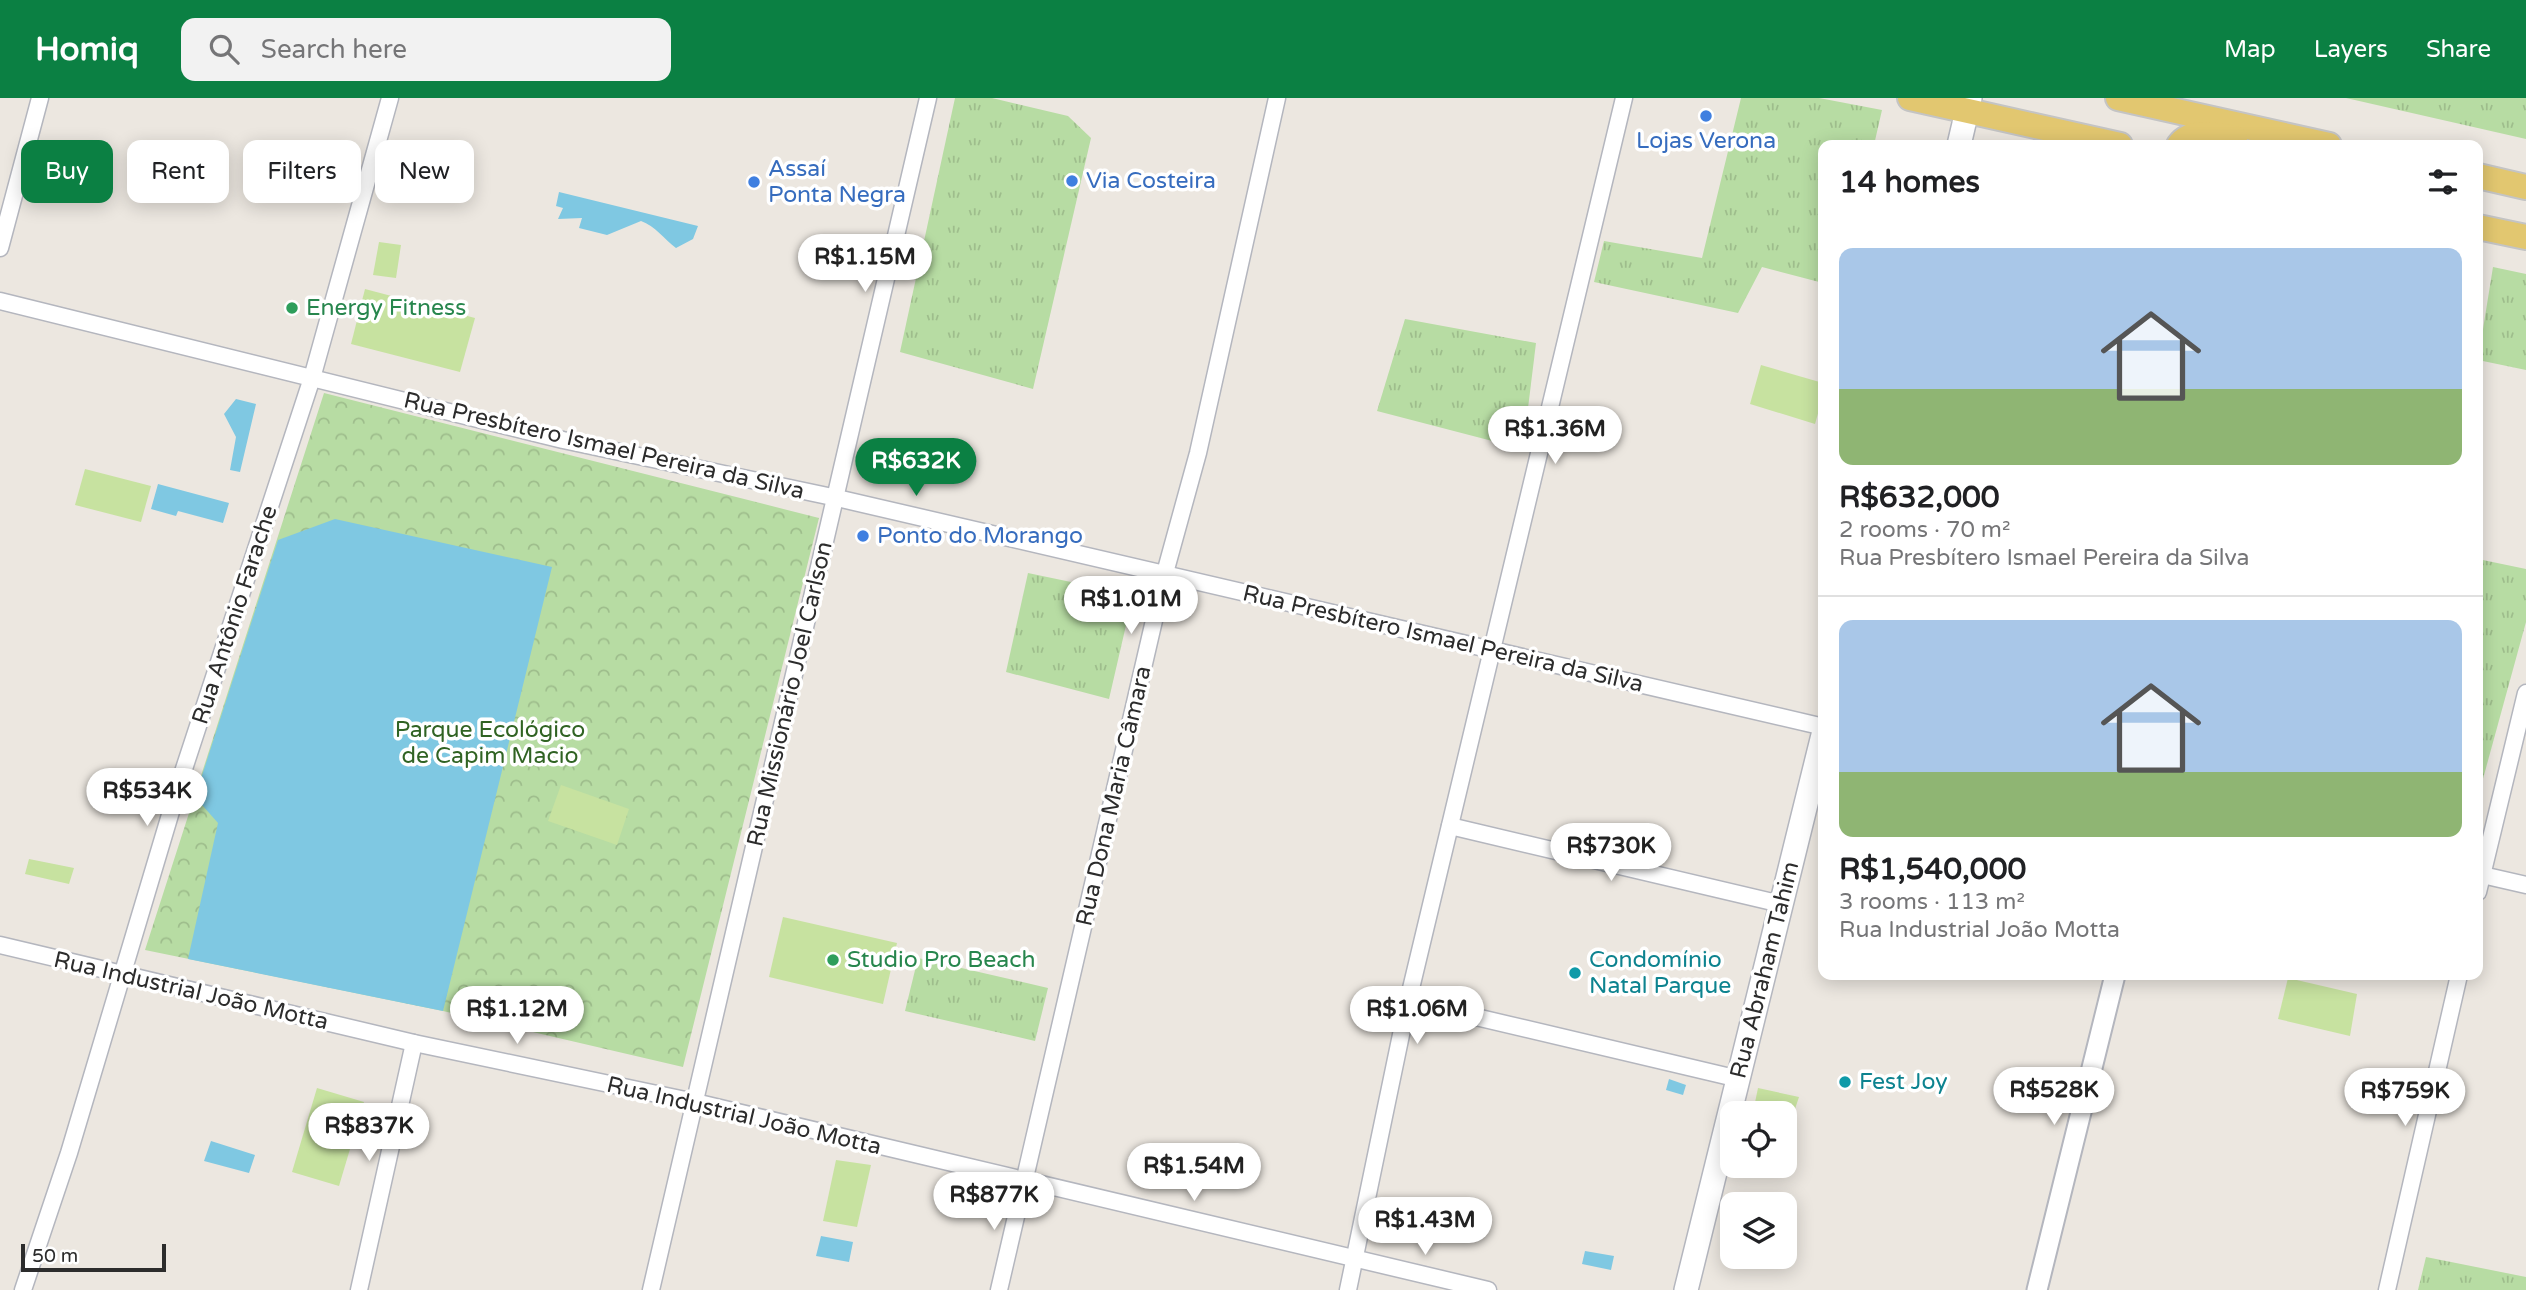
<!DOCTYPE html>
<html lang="en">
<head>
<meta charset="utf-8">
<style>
  body { margin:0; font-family:"Varela Round",sans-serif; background:#f2f2f2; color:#202124; height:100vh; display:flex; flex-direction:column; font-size:26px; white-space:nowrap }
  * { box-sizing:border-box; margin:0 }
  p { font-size:23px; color:#757577 }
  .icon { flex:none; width:38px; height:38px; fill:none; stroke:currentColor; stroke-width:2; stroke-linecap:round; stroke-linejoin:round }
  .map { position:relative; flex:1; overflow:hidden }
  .drawer { position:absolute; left:1818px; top:42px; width:665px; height:840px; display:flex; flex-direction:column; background:#fff; border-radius:14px; box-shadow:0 4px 18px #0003 }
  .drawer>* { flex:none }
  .guide { position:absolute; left:21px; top:42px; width:665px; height:63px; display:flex; gap:14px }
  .buttons { position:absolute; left:1720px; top:1003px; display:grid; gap:14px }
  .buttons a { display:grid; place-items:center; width:77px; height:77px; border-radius:14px; background:#fff; box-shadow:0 4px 18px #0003; font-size:35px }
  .scale { position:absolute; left:21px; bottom:18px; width:145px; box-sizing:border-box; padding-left:7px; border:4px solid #2c2c2c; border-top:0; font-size:19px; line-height:24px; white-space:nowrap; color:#2c2c2c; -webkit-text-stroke:5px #fff; paint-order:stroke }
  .price { position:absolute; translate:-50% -60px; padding:0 16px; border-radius:24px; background:#fff; color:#222; font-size:23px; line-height:46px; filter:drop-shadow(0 2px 4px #0008) }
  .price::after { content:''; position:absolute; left:50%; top:42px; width:21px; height:16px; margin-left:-10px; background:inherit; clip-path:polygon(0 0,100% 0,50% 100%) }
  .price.active { background:#0b8043; color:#fff }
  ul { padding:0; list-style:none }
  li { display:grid; align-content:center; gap:14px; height:371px; padding:0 21px }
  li+li { border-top:2px solid #e0e0e0 }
  li span { display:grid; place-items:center; height:217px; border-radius:14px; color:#555 }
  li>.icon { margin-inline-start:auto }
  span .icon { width:126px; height:126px; fill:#fffc; stroke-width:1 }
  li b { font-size:30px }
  h2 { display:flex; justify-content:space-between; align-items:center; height:84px; padding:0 21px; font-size:30px }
  .pill { padding:0 24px; border-radius:14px; background:#fff; box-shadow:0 4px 18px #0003; font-size:24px; line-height:63px }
  .pill.active { background:#0b8043; color:#fff }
  header { display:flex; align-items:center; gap:42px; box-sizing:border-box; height:98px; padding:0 35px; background:#0b8043; color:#fff }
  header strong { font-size:33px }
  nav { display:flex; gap:38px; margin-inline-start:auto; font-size:24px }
  .search { width:490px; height:63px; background:#f2f2f2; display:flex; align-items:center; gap:18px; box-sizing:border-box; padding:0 24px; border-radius:14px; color:#757577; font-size:26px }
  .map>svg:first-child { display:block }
  .grass { fill:url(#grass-tufts) }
  .forest { fill:url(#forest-crowns) }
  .pitch { fill:#c7e2a0 }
  .water { fill:#7fc8e2 }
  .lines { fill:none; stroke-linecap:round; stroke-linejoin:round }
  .minor-casing { stroke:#b4b6be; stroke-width:19 }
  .tertiary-casing { stroke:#b4b6be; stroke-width:23 }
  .secondary-casing { stroke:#b4b6be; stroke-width:26 }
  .primary-casing { stroke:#c4c4c4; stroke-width:28 }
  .minor { stroke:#fff; stroke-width:16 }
  .tertiary { stroke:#fff; stroke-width:19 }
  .secondary { stroke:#fff; stroke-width:23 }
  .primary { stroke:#e2c770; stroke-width:24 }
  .shop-dot { fill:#3f7fe0; stroke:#fff; stroke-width:2.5 }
  .leisure-dot { fill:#2e9e5b; stroke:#fff; stroke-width:2.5 }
  .culture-dot { fill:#0f9aa8; stroke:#fff; stroke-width:2.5 }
  .labels { text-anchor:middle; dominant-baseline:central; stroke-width:7; stroke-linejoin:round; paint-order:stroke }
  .shop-label { font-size:23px; fill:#366cbe; stroke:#fff; text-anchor:start }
  .leisure-label { font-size:23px; fill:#27864d; stroke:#fff; text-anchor:start }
  .street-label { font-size:23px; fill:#2c2c2c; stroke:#fff }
  .park-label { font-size:23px; fill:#306323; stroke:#fff }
  .culture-label { font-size:23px; fill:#0d838f; stroke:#fff; text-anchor:start }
</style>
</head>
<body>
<header>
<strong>Homiq</strong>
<div class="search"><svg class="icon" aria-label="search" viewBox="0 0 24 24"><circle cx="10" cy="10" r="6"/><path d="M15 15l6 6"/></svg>Search here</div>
<nav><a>Map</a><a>Layers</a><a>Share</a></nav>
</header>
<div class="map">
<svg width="2526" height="1192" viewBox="0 0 2526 1192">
  <defs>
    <pattern id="grass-tufts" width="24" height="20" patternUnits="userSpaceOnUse" patternTransform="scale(1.75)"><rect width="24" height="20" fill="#b7dca3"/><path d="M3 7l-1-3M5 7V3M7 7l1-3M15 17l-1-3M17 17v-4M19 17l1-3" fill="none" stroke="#9ebd8c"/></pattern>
    <pattern id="forest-crowns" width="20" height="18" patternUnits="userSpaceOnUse" patternTransform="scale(1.75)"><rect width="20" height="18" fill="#b7dca3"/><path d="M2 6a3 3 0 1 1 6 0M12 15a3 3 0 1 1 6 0" fill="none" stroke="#9ebd8c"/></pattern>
  </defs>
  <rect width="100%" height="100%" fill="#ece7e0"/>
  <!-- grass -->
  <g class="grass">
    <polygon points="955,0 992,0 1068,18 1091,40 1033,291 900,254"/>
    <polygon points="1741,0 1819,0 1882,12 1874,47 1824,47 1823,185 1762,169 1738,215 1594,184 1604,143 1702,160"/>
    <polygon points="2346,0 2526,0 2526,41"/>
    <polygon points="2493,169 2526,176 2526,272 2478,262"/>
    <polygon points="1405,221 1536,245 1523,351 1377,313"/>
    <polygon points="2478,461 2526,471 2526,524 2478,699"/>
    <polygon points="1028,475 1133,497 1109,601 1006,574"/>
    <polygon points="918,860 1048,890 1035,943 905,913"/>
    <polygon points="2426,1159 2526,1179 2526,1192 2418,1192"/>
  </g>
  <!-- forest -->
  <polygon class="forest" points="324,295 819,420 683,969 443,913 145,852"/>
  <!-- pitch -->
  <g class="pitch">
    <polygon points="379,144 401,147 396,180 373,177"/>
    <polygon points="365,191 475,220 460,274 351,246"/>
    <polygon points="1761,267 1823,285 1823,298 1815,326 1750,306"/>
    <polygon points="85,371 151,388 141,424 75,407"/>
    <polygon points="561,687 629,711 617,747 548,723"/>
    <polygon points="29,761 74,770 69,786 25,776"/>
    <polygon points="783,819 897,845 883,906 769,879"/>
    <polygon points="2288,880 2357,896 2350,938 2278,921"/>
    <polygon points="317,990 364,1004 339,1088 292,1074"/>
    <polygon points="1758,990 1799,999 1792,1020 1785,1019 1785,1015 1753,1014"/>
    <polygon points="836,1062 871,1067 857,1129 823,1123"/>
  </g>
  <!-- water -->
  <g class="water">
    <path d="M559 94 698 128 693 141 676 150C664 141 655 128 641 123L607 137 579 130 582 120 558 121 563 110 556 108Z"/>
    <polygon points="236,301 256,306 240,374 230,372 236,339 224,316"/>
    <polygon points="158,386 229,405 223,425 178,413 176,418 151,411"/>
    <polygon points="335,421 552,469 443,913 188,861 218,725 195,699 278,442"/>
    <polygon points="1669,981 1686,987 1683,997 1666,992"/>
    <polygon points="211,1043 255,1057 249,1075 204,1063"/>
    <polygon points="821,1138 853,1144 849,1164 816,1158"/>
    <polygon points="1585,1153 1614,1158 1611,1172 1582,1166"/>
  </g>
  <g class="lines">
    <defs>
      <g id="minor">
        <polyline points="0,150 40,0"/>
        <polyline points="0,203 563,342 837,400 1824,629"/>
        <polyline points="1450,728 1781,806"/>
        <polyline points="2478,776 2526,787"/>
        <polyline points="2478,794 2526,595"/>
        <polyline points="0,847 414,945 695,1004 1488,1192"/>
        <polyline points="1408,903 1739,981"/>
        <polyline points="23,1192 69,1055 181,680 312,280 390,0"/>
        <polyline points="359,1192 414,945"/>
        <polyline points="651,1192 928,0"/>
        <polyline points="999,1192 1165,475 1198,355 1277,0"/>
        <polyline points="1348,1192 1408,903 1624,0"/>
        <polyline points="2387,1192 2459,877"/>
      </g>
      <polyline id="tertiary" points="2037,1192 2115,877"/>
      <g id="secondary">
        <polyline points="1959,47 1970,0"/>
        <polyline points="1686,1192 1824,633"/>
      </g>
      <g id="primary">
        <polyline points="1910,0 2120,47"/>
        <polyline points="2118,0 2329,47"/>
        <path d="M2179 47C2191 30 2216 37 2235 40"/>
        <polyline points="2478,78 2526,89"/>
        <polyline points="2478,129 2526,139"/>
      </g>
    </defs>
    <!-- minor casing -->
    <use href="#minor" class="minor-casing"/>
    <!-- tertiary casing -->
    <use href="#tertiary" class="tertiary-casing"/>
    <!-- secondary casing -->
    <use href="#secondary" class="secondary-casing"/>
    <!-- primary casing -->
    <use href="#primary" class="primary-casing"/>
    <!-- minor -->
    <use href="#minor" class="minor"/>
    <!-- tertiary -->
    <use href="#tertiary" class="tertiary"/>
    <!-- secondary -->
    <use href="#secondary" class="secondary"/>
    <!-- primary -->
    <use href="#primary" class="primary"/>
  </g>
  <!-- markers -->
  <g class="shop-dot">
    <circle cx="1706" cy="18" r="7"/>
    <circle cx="1072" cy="83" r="7"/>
    <circle cx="754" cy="84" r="7"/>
    <circle cx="863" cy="438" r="7"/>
  </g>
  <g class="leisure-dot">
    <circle cx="292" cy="210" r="7"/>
    <circle cx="833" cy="862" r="7"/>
  </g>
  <g class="culture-dot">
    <circle cx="1575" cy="875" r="7"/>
    <circle cx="1845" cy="984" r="7"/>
  </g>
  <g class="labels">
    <!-- shop labels -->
    <g class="shop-label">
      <text x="1706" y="43" text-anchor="middle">Lojas Verona</text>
      <text x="768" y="71">Assaí<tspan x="768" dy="26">Ponta Negra</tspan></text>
      <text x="1086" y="83">Via Costeira</text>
      <text x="877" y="438">Ponto do Morango</text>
    </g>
    <!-- leisure labels -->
    <g class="leisure-label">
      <text x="306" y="210">Energy Fitness</text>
      <text x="847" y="862">Studio Pro Beach</text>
    </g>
    <!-- street labels -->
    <g class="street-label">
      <text transform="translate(604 348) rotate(13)">Rua Presbítero Ismael Pereira da Silva</text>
      <text transform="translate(235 517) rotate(-72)">Rua Antônio Farache</text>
      <text transform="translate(1443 541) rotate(13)">Rua Presbítero Ismael Pereira da Silva</text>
      <text transform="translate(790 596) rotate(-77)">Rua Missionário Joel Carlson</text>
      <text transform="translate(1114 698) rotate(-77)">Rua Dona Maria Câmara</text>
      <text transform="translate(1765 872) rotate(-76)">Rua Abraham Tahim</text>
      <text transform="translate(191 893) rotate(13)">Rua Industrial João Motta</text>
      <text transform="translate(744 1018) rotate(13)">Rua Industrial João Motta</text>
    </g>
    <!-- park labels -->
    <g class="park-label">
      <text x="490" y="632">Parque Ecológico<tspan x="490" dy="26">de Capim Macio</tspan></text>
    </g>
    <!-- culture labels -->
    <g class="culture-label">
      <text x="1589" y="862">Condomínio<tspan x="1589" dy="26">Natal Parque</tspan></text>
      <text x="1859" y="984">Fest Joy</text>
    </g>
  </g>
</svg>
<div class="buttons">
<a><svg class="icon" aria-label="locate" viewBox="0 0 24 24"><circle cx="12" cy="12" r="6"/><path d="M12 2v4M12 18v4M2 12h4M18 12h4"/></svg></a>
<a><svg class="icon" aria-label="layers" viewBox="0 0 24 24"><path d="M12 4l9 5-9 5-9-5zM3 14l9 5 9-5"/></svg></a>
</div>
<div class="scale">50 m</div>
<b class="price" style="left:865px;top:196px">R$1.15M</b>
<b class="price" style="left:1555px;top:368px">R$1.36M</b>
<b class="price active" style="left:916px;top:400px">R$632K</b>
<b class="price" style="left:1131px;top:538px">R$1.01M</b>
<b class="price" style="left:147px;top:730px">R$534K</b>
<b class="price" style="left:1611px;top:785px">R$730K</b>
<b class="price" style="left:517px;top:948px">R$1.12M</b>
<b class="price" style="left:1417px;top:948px">R$1.06M</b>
<b class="price" style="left:2054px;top:1029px">R$528K</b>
<b class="price" style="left:2405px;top:1030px">R$759K</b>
<b class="price" style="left:369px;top:1065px">R$837K</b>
<b class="price" style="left:1194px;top:1105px">R$1.54M</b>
<b class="price" style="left:994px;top:1134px">R$877K</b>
<b class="price" style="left:1425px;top:1159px">R$1.43M</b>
<div class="guide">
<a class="pill active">Buy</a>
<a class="pill">Rent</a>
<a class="pill">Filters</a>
<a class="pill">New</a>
</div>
<section class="drawer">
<h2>14 homes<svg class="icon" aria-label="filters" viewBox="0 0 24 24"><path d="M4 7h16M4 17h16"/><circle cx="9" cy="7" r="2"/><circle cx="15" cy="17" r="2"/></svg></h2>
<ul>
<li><span style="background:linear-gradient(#a9c7e8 65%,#8fb573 0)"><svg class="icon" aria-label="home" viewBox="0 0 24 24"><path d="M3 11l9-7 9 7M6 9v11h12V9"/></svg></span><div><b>R$632,000</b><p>2 rooms · 70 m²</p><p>Rua Presbítero Ismael Pereira da Silva</p></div></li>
<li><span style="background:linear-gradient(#a9c7e8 70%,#8fb573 0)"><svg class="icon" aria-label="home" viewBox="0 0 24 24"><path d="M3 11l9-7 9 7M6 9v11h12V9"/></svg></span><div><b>R$1,540,000</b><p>3 rooms · 113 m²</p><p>Rua Industrial João Motta</p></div></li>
</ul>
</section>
</div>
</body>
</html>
